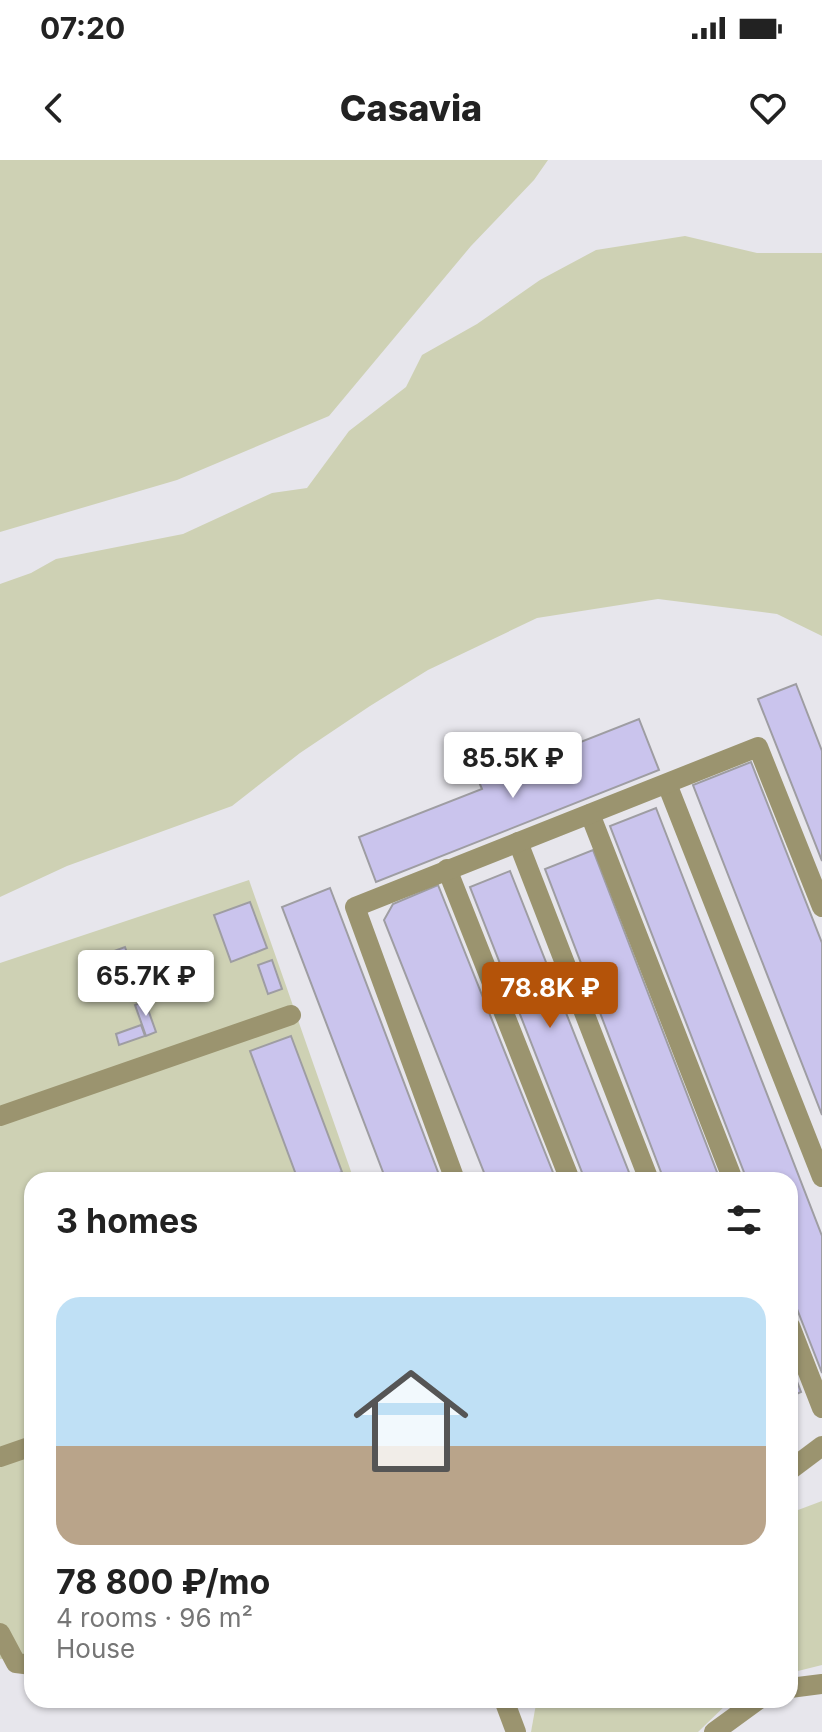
<!DOCTYPE html>
<html lang="en">
<head>
<meta charset="utf-8">
<style>
  body { margin:0; font-family:Inter,sans-serif; background:#f6f6f6; color:#222; height:100vh; display:flex; flex-direction:column; font-size:30px; white-space:nowrap }
  * { box-sizing:border-box; margin:0 }
  p { font-size:26px; color:#767676 }
  .icon { flex:none; width:44px; height:44px; fill:none; stroke:currentColor; stroke-width:2; stroke-linecap:round; stroke-linejoin:round }
  .map { position:relative; flex:1; overflow:hidden }
  .drawer { position:absolute; left:24px; top:1012px; width:774px; height:536px; display:flex; flex-direction:column; background:#fff; border-radius:24px; box-shadow:0 2px 6px #0004 }
  .drawer>* { flex:none }
  .price { position:absolute; translate:-50% -68px; padding:0 18px; border-radius:8px; background:#fff; color:#222; font-size:26px; line-height:52px; filter:drop-shadow(0 2px 4px #0008) }
  .price::after { content:''; position:absolute; left:50%; top:48px; width:24px; height:18px; margin-left:-12px; background:inherit; clip-path:polygon(0 0,100% 0,50% 100%) }
  .price.selected { background:#b45309; color:#fff }
  ul { padding:0; list-style:none }
  li { display:grid; align-content:center; gap:16px; height:424px; padding:0 32px }
  li span { display:grid; place-items:center; height:248px; border-radius:24px; color:#555 }
  li>.icon { margin-inline-start:auto }
  span .icon { width:144px; height:144px; fill:#fffc; stroke-width:1 }
  li b { font-size:34px }
  h2 { display:flex; justify-content:space-between; align-items:center; height:96px; padding:0 32px; font-size:34px }
  .status { display:flex; justify-content:space-between; align-items:center; height:56px; padding:0 40px; background:#fff; direction:ltr }
  .status svg { height:22px; fill:currentColor }
  header { display:flex; justify-content:space-between; align-items:center; height:104px; padding:0 32px; background:#fff; font-size:36px; font-weight:800 }
  .map>svg:first-child { display:block }
  .green { fill:#ced1b4 }
  .building { fill:#cac4ed; stroke:#9e9da2; stroke-width:2 }
  .lines { fill:none; stroke-linecap:round; stroke-linejoin:round }
  .minor { stroke:#9b946f; stroke-width:20 }
</style>
</head>
<body>
<div class="status"><b>07:20</b><svg viewBox="0 0 49 12"><path d="M0 12V9h3v3zM5 12V6h3v6zM10 12V3h3v9zM15 12V0h3v12zM26 1h20v11H26zM47 4h2v5h-2z"/></svg></div>
<header><svg class="icon" aria-label="back" viewBox="0 0 24 24"><path d="M15 5l-7 7 7 7"/></svg>Casavia<svg class="icon" aria-label="heart" viewBox="0 0 24 24"><path d="M12 20l-8-8c-3-5 5-10 8-4 3-6 11-1 8 4z"/></svg></header>
<div class="map">
<svg width="822" height="1572" viewBox="0 0 822 1572">
  <rect width="100%" height="100%" fill="#e7e6ec"/>
  <!-- green -->
  <g class="green">
    <polygon points="0,0 548,0 534,20 471,86 329,256 177,320 0,372"/>
    <polygon points="685,76 757,93 822,93 822,476 777,454 658,439 537,458 428,510 370,546 300,593 232,646 67,706 0,737 0,424 31,413 56,399 183,374 272,333 307,328 349,271 406,227 422,195 477,164 540,120 596,90"/>
    <polygon points="249,720 354,1020 32,1020 32,1495 0,1499 0,803"/>
    <polygon points="822,1341 822,1505 790,1513 790,1353"/>
    <polygon points="541,1540 731,1540 698,1572 531,1572 536,1544"/>
  </g>
  <!-- building -->
  <g class="building">
    <polygon points="796,524 822,591 822,701 758,539"/>
    <polygon points="639,559 659,610 376,722 359,677 482,629 479,622"/>
    <polygon points="751,602 822,783 822,955 693,625"/>
    <polygon points="656,648 822,1076 822,1213 790,1131 790,1020 747,1020 610,666"/>
    <polygon points="593,690 720,1020 664,1020 545,709"/>
    <polygon points="510,711 632,1020 585,1020 470,727"/>
    <polygon points="438,725 556,1020 487,1020 384,760 393,744"/>
    <polygon points="330,728 441,1020 386,1020 282,747"/>
    <polygon points="250,742 267,788 231,802 214,755"/>
    <polygon points="125,787 135,816 125,820 114,791"/>
    <polygon points="272,800 282,829 268,834 258,805"/>
    <polygon points="145,841 156,872 146,876 135,845"/>
    <polygon points="141,865 145,876 119,885 116,874"/>
    <polygon points="291,876 342,1012 320,1020 298,1020 250,891"/>
    <polygon points="790,1203 801,1232 790,1237"/>
  </g>
  <g class="lines">
    <!-- minor -->
    <g class="minor">
      <polyline points="667,624 822,1017"/>
      <polyline points="590,654 733,1020"/>
      <polyline points="518,682 649,1020"/>
      <polyline points="447,709 570,1020"/>
      <polyline points="0,956 291,855"/>
      <polyline points="455,1020 355,747 758,587 822,747"/>
      <polyline points="790,1166 822,1248"/>
      <polyline points="0,1297 32,1286"/>
      <polyline points="790,1310 822,1286"/>
      <polyline points="0,1473 16,1503 32,1505"/>
      <polyline points="790,1528 822,1524"/>
      <polyline points="504,1540 516,1572"/>
      <polyline points="714,1572 758,1540"/>
    </g>
  </g>
</svg>
<b class="price" style="left:513px;top:640px">85.5K ₽</b>
<b class="price" style="left:146px;top:858px">65.7K ₽</b>
<b class="price selected" style="left:550px;top:870px">78.8K ₽</b>
<section class="drawer">
<h2>3 homes<svg class="icon" aria-label="filters" viewBox="0 0 24 24"><path d="M4 7h16M4 17h16"/><circle cx="9" cy="7" r="2"/><circle cx="15" cy="17" r="2"/></svg></h2>
<ul>
<li><span style="background:linear-gradient(#bfe0f5 60%,#b9a48a 0)"><svg class="icon" aria-label="home" viewBox="0 0 24 24"><path d="M3 11l9-7 9 7M6 9v11h12V9"/></svg></span><div><b>78 800 ₽/mo</b><p>4 rooms · 96 m²</p><p>House</p></div></li>
</ul>
</section>
</div>
</body>
</html>
